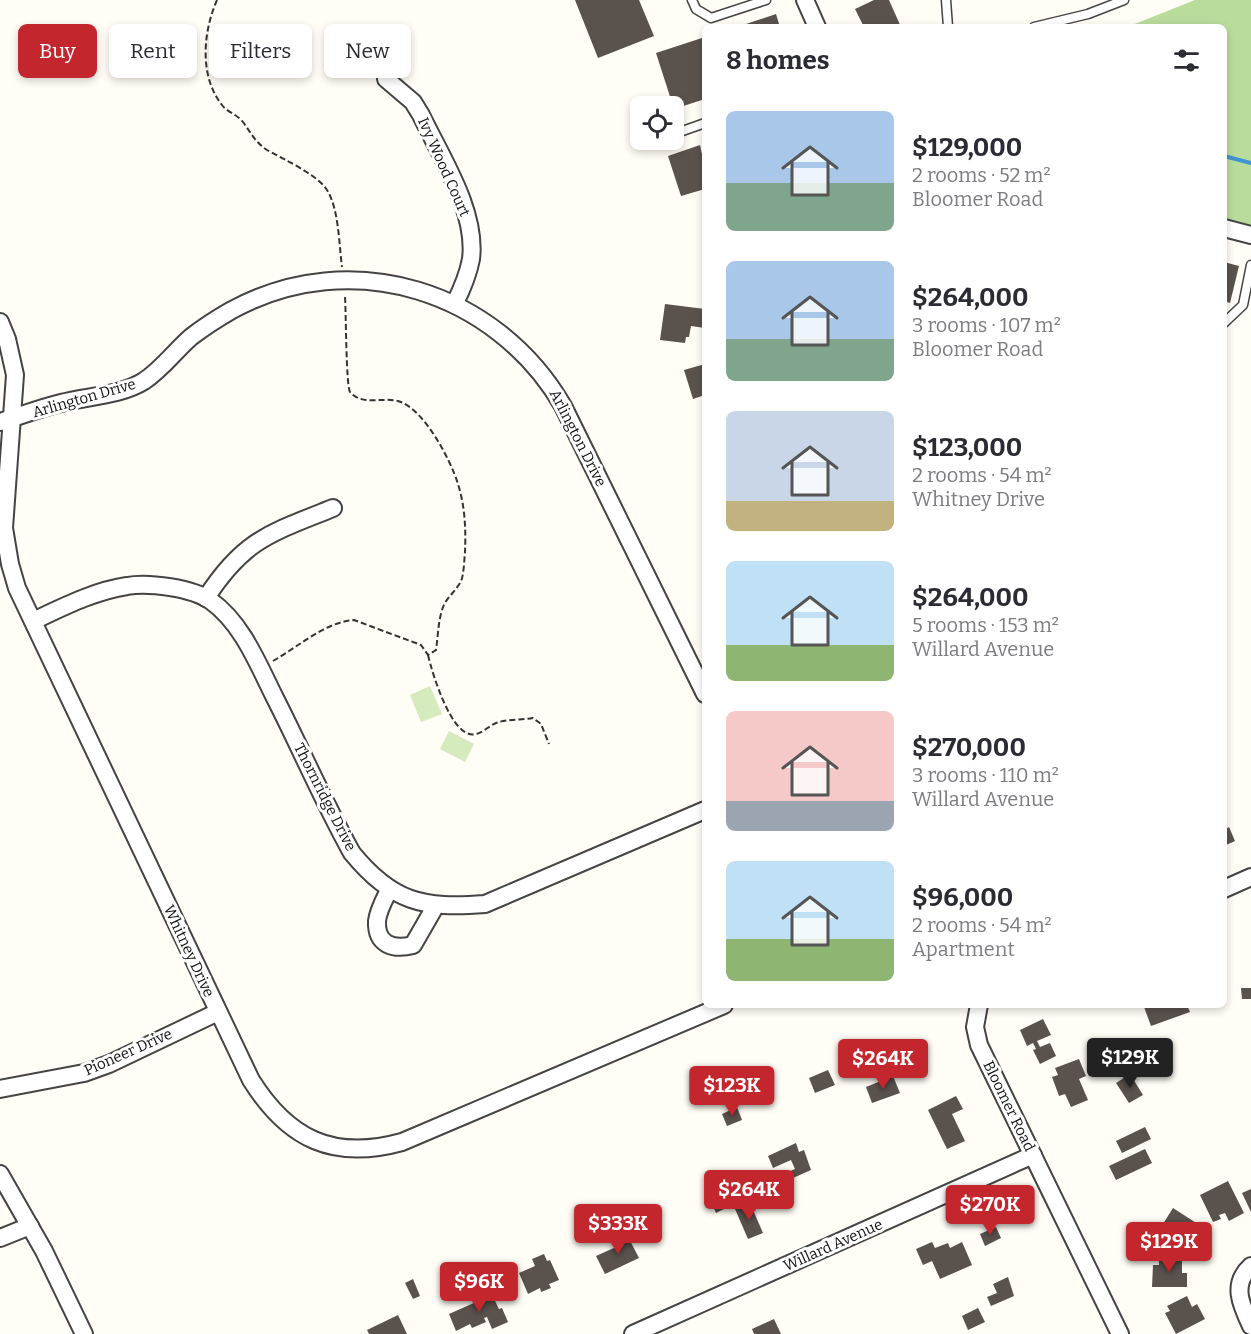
<!DOCTYPE html>
<html lang="en">
<head>
<meta charset="utf-8">
<style>
  body { margin:0; font-family:Bitter,serif; background:#f2f2f3; color:#2b2b33; height:100vh; display:flex; flex-direction:column; font-size:22px; white-space:nowrap }
  * { box-sizing:border-box; margin:0 }
  p { font-size:20px; color:#7c7c81 }
  .icon { flex:none; width:33px; height:33px; fill:none; stroke:currentColor; stroke-width:2; stroke-linecap:round; stroke-linejoin:round }
  .map { position:relative; flex:1; overflow:hidden }
  .drawer { position:absolute; left:702px; top:24px; width:525px; height:984px; display:flex; flex-direction:column; background:#fff; border-radius:9px; box-shadow:0 3px 9px #0003 }
  .drawer>* { flex:none }
  .hud { position:absolute; left:18px; top:24px; width:570px; height:54px; display:flex; gap:12px }
  .controls { position:absolute; left:630px; top:96px; display:grid; gap:12px }
  .controls a { display:grid; place-items:center; width:54px; height:54px; border-radius:9px; background:#fff; box-shadow:0 3px 9px #0003; font-size:30px }
  .price { position:absolute; translate:-50% -51px; padding:0 14px; border-radius:6px; background:#c4262e; color:#fff; font-size:20px; line-height:39px; filter:drop-shadow(0 2px 3px #0008) }
  .price::after { content:''; position:absolute; left:50%; top:36px; width:18px; height:14px; margin-left:-9px; background:inherit; clip-path:polygon(0 0,100% 0,50% 100%) }
  .price.selected { background:#222; color:#fff }
  ul { padding:0; list-style:none }
  li { display:flex; align-items:center; gap:18px; height:150px; padding:0 24px }
  li span { display:grid; place-items:center; flex:none; width:168px; height:120px; border-radius:9px; color:#555 }
  li>.icon { margin-inline-start:auto }
  span .icon { width:72px; height:72px; fill:#fffc; stroke-width:1 }
  li b { font-size:26px }
  h2 { display:flex; justify-content:space-between; align-items:center; height:72px; padding:0 24px; font-size:26px }
  .chip { padding:0 21px; border-radius:9px; background:#fff; box-shadow:0 3px 9px #0003; font-size:21px; line-height:54px }
  .chip.selected { background:#c4262e; color:#fff }
  .map>svg:first-child { display:block }
  .green { fill:#d5ebbd }
  .forest { fill:#b9dc9c }
  .lines { fill:none; stroke-linecap:round; stroke-linejoin:round }
  .stream { stroke:#3f96cf; stroke-width:4 }
  .building { fill:#5a524d }
  .service-casing { stroke:#444; stroke-width:11 }
  .minor-casing { stroke:#444; stroke-width:20 }
  .path { stroke:#333; stroke-width:2; stroke-dasharray:6 3; stroke-linecap:butt }
  .service { stroke:#fff; stroke-width:8 }
  .minor { stroke:#fff; stroke-width:16 }
  .labels { text-anchor:middle; dominant-baseline:central; stroke-width:6; stroke-linejoin:round; paint-order:stroke }
  .street-label { font-size:15px; fill:#111; stroke:#fff }
</style>
</head>
<body>
<div class="map">
<svg width="1251" height="1334" viewBox="0 0 1251 1334">
  <rect width="100%" height="100%" fill="#fffdf5"/>
  <!-- green -->
  <g class="green">
    <polygon points="430,686 442,714 421,722 410,695"/>
    <polygon points="449,731 474,744 465,762 440,749"/>
  </g>
  <!-- forest -->
  <polygon class="forest" points="1195,0 1251,0 1251,235 1224,228 1224,27 1127,27"/>
  <g class="lines">
    <!-- stream -->
    <polyline class="stream" points="1224,156 1251,163"/>
  </g>
  <!-- building -->
  <g class="building">
    <polygon points="575,0 639,0 654,36 598,58"/>
    <polygon points="874,0 889,0 901,27 864,27 855,9"/>
    <polygon points="776,14 780,27 737,27"/>
    <polygon points="705,37 705,99 674,109 656,53"/>
    <polygon points="700,145 702,154 705,153 705,189 681,196 668,156"/>
    <polygon points="1224,262 1239,266 1230,303 1224,301"/>
    <polygon points="665,304 705,309 705,328 691,326 689,337 686,337 685,343 660,340"/>
    <polygon points="705,364 705,395 693,399 684,370"/>
    <polygon points="1229,827 1235,841 1224,846 1224,830"/>
    <polygon points="1241,988 1251,988 1251,999 1242,999"/>
    <polygon points="1149,1005 1187,1005 1190,1012 1151,1026 1144,1007"/>
    <polygon points="1043,1019 1051,1035 1037,1041 1040,1047 1050,1043 1056,1056 1040,1064 1033,1050 1036,1049 1033,1043 1027,1046 1020,1030"/>
    <polygon points="1079,1059 1086,1076 1079,1079 1088,1100 1071,1107 1065,1094 1059,1096 1052,1077 1058,1075 1055,1068"/>
    <polygon points="828,1070 835,1085 815,1093 809,1078"/>
    <polygon points="1130,1074 1143,1095 1129,1103 1116,1083"/>
    <polygon points="893,1076 900,1093 872,1103 866,1087"/>
    <polygon points="956,1096 963,1109 952,1114 965,1141 947,1149 928,1110"/>
    <polygon points="737,1107 742,1120 727,1126 722,1114"/>
    <polygon points="1145,1127 1151,1139 1122,1153 1116,1141"/>
    <polygon points="796,1143 799,1152 804,1150 811,1170 793,1178 790,1171 795,1169 791,1160 773,1168 768,1156"/>
    <polygon points="1145,1149 1152,1163 1116,1180 1109,1166"/>
    <polygon points="1228,1181 1244,1213 1229,1221 1225,1213 1219,1215 1221,1219 1213,1222 1200,1195"/>
    <polygon points="724,1188 732,1205 716,1213 708,1195"/>
    <polygon points="1251,1189 1251,1212 1242,1193"/>
    <polygon points="1016,1195 1024,1212 1003,1222 995,1205"/>
    <polygon points="750,1203 763,1233 748,1239 735,1209"/>
    <polygon points="1173,1208 1204,1228 1195,1243 1186,1237 1184,1240 1188,1242 1182,1251 1156,1235"/>
    <polygon points="996,1227 1001,1238 985,1246 980,1234"/>
    <polygon points="625,1231 639,1258 605,1274 596,1256 616,1247 614,1243 621,1240 618,1234"/>
    <polygon points="932,1242 935,1248 948,1243 950,1248 962,1242 972,1265 940,1279 932,1261 923,1265 916,1249"/>
    <polygon points="544,1254 547,1261 550,1260 559,1280 549,1284 551,1288 541,1292 540,1288 528,1294 519,1273 535,1266 532,1259"/>
    <polygon points="1159,1256 1182,1256 1182,1273 1187,1273 1187,1287 1152,1287 1153,1265 1159,1265"/>
    <polygon points="1008,1277 1014,1296 991,1306 987,1297 997,1293 993,1284"/>
    <polygon points="413,1279 420,1296 413,1299 405,1283"/>
    <polygon points="489,1289 499,1309 502,1308 508,1322 492,1329 487,1317 484,1318 486,1322 472,1328 470,1324 456,1331 449,1314 476,1302 473,1295"/>
    <polygon points="1187,1296 1192,1307 1197,1304 1205,1319 1176,1334 1165,1313 1170,1311 1167,1306"/>
    <polygon points="978,1308 985,1322 968,1330 962,1316"/>
    <polygon points="398,1315 407,1334 369,1334 367,1330"/>
    <polygon points="774,1319 781,1334 754,1334 752,1329"/>
  </g>
  <g class="lines">
    <defs>
      <g id="service">
        <polyline points="692,0 696,9 711,18 766,0"/>
        <polyline points="946,0 948,27"/>
        <polyline points="1034,27 1088,14 1124,0"/>
        <polyline points="674,134 705,123"/>
        <polyline points="1224,323 1243,305 1251,265"/>
      </g>
      <g id="minor">
        <polyline points="805,0 817,27"/>
        <path d="M386 79 413 102 421 115C441 157 477 211 471 259 468 275 462 289 455 303"/>
        <polyline points="1224,228 1251,235"/>
        <path d="M0 322 7 339 15 375 4 528 10 564 17 588 251 1080C288 1139 333 1161 402 1142L724 1005"/>
        <path d="M0 422C20 416 40 408 61 403 87 396 120 396 144 381 162 369 175 351 191 337 204 327 218 318 232 310 352 245 496 291 563 406L705 694"/>
        <path d="M206 598C244 539 271 533 333 508"/>
        <path d="M33 621C63 607 94 591 127 586 148 582 193 588 211 601 242 623 258 664 275 698 301 749 324 803 352 853 392 902 423 909 485 904L705 810"/>
        <polyline points="1224,889 1251,877"/>
        <path d="M389 890C384 900 378 911 377 921 376 945 393 950 413 945L436 905"/>
        <polyline points="979,1005 975,1027 979,1045 1120,1334"/>
        <polyline points="0,1089 84,1073 109,1064 218,1012"/>
        <polyline points="0,1174 44,1251 84,1334"/>
        <polyline points="0,1238 30,1226"/>
        <path d="M1251 1266C1231 1284 1241 1305 1251 1326"/>
        <polyline points="633,1334 1033,1155"/>
      </g>
    </defs>
    <!-- service casing -->
    <use href="#service" class="service-casing"/>
    <!-- minor casing -->
    <use href="#minor" class="minor-casing"/>
    <!-- path -->
    <g class="path">
      <path d="M217 0C203 32 199 76 222 105 227 112 238 115 243 122 251 133 255 142 267 150 283 159 318 175 327 190 339 209 339 245 342 267"/>
      <path d="M428 655C432 672 452 741 476 734 482 733 489 726 496 723 506 719 521 720 533 718L541 724 549 744"/>
      <path d="M273 661C298 647 325 622 354 620L421 645 428 655 436 650C438 637 438 623 442 610 445 599 454 593 460 583 464 577 464 561 465 552 466 530 465 506 458 484 451 461 424 408 398 401 384 397 361 406 350 392 346 385 346 311 345 296"/>
    </g>
    <!-- service -->
    <use href="#service" class="service"/>
    <!-- minor -->
    <use href="#minor" class="minor"/>
  </g>
  <g class="labels">
    <!-- street labels -->
    <g class="street-label">
      <text transform="translate(444 167) rotate(66)">Ivy Wood Court</text>
      <text transform="translate(84 398) rotate(-16)">Arlington Drive</text>
      <text transform="translate(578 438) rotate(63)">Arlington Drive</text>
      <text transform="translate(325 797) rotate(63)">Thornridge Drive</text>
      <text transform="translate(189 951) rotate(65)">Whitney Drive</text>
      <text transform="translate(128 1052) rotate(-24)">Pioneer Drive</text>
      <text transform="translate(1009 1106) rotate(64)">Bloomer Road</text>
      <text transform="translate(833 1245) rotate(-24)">Willard Avenue</text>
    </g>
  </g>
</svg>
<div class="controls">
<a><svg class="icon" aria-label="locate" viewBox="0 0 24 24"><circle cx="12" cy="12" r="6"/><path d="M12 2v4M12 18v4M2 12h4M18 12h4"/></svg></a>
</div>
<b class="price selected" style="left:1130px;top:1089px">$129K</b>
<b class="price" style="left:883px;top:1090px">$264K</b>
<b class="price" style="left:732px;top:1117px">$123K</b>
<b class="price" style="left:749px;top:1221px">$264K</b>
<b class="price" style="left:990px;top:1236px">$270K</b>
<b class="price" style="left:618px;top:1255px">$333K</b>
<b class="price" style="left:1169px;top:1273px">$129K</b>
<b class="price" style="left:479px;top:1313px">$96K</b>
<div class="hud">
<a class="chip selected">Buy</a>
<a class="chip">Rent</a>
<a class="chip">Filters</a>
<a class="chip">New</a>
</div>
<section class="drawer">
<h2>8 homes<svg class="icon" aria-label="filters" viewBox="0 0 24 24"><path d="M4 7h16M4 17h16"/><circle cx="9" cy="7" r="2"/><circle cx="15" cy="17" r="2"/></svg></h2>
<ul>
<li><span style="background:linear-gradient(#a9c7e8 60%,#7fa58c 0)"><svg class="icon" aria-label="home" viewBox="0 0 24 24"><path d="M3 11l9-7 9 7M6 9v11h12V9"/></svg></span><div><b>$129,000</b><p>2 rooms · 52 m²</p><p>Bloomer Road</p></div></li>
<li><span style="background:linear-gradient(#a9c7e8 65%,#7fa58c 0)"><svg class="icon" aria-label="home" viewBox="0 0 24 24"><path d="M3 11l9-7 9 7M6 9v11h12V9"/></svg></span><div><b>$264,000</b><p>3 rooms · 107 m²</p><p>Bloomer Road</p></div></li>
<li><span style="background:linear-gradient(#c9d6e8 75%,#c2b280 0)"><svg class="icon" aria-label="home" viewBox="0 0 24 24"><path d="M3 11l9-7 9 7M6 9v11h12V9"/></svg></span><div><b>$123,000</b><p>2 rooms · 54 m²</p><p>Whitney Drive</p></div></li>
<li><span style="background:linear-gradient(#bfe0f5 70%,#8fb573 0)"><svg class="icon" aria-label="home" viewBox="0 0 24 24"><path d="M3 11l9-7 9 7M6 9v11h12V9"/></svg></span><div><b>$264,000</b><p>5 rooms · 153 m²</p><p>Willard Avenue</p></div></li>
<li><span style="background:linear-gradient(#f6c9c9 75%,#9aa5b1 0)"><svg class="icon" aria-label="home" viewBox="0 0 24 24"><path d="M3 11l9-7 9 7M6 9v11h12V9"/></svg></span><div><b>$270,000</b><p>3 rooms · 110 m²</p><p>Willard Avenue</p></div></li>
<li><span style="background:linear-gradient(#bfe0f5 65%,#8fb573 0)"><svg class="icon" aria-label="home" viewBox="0 0 24 24"><path d="M3 11l9-7 9 7M6 9v11h12V9"/></svg></span><div><b>$96,000</b><p>2 rooms · 54 m²</p><p>Apartment</p></div></li>
</ul>
</section>
</div>
</body>
</html>
